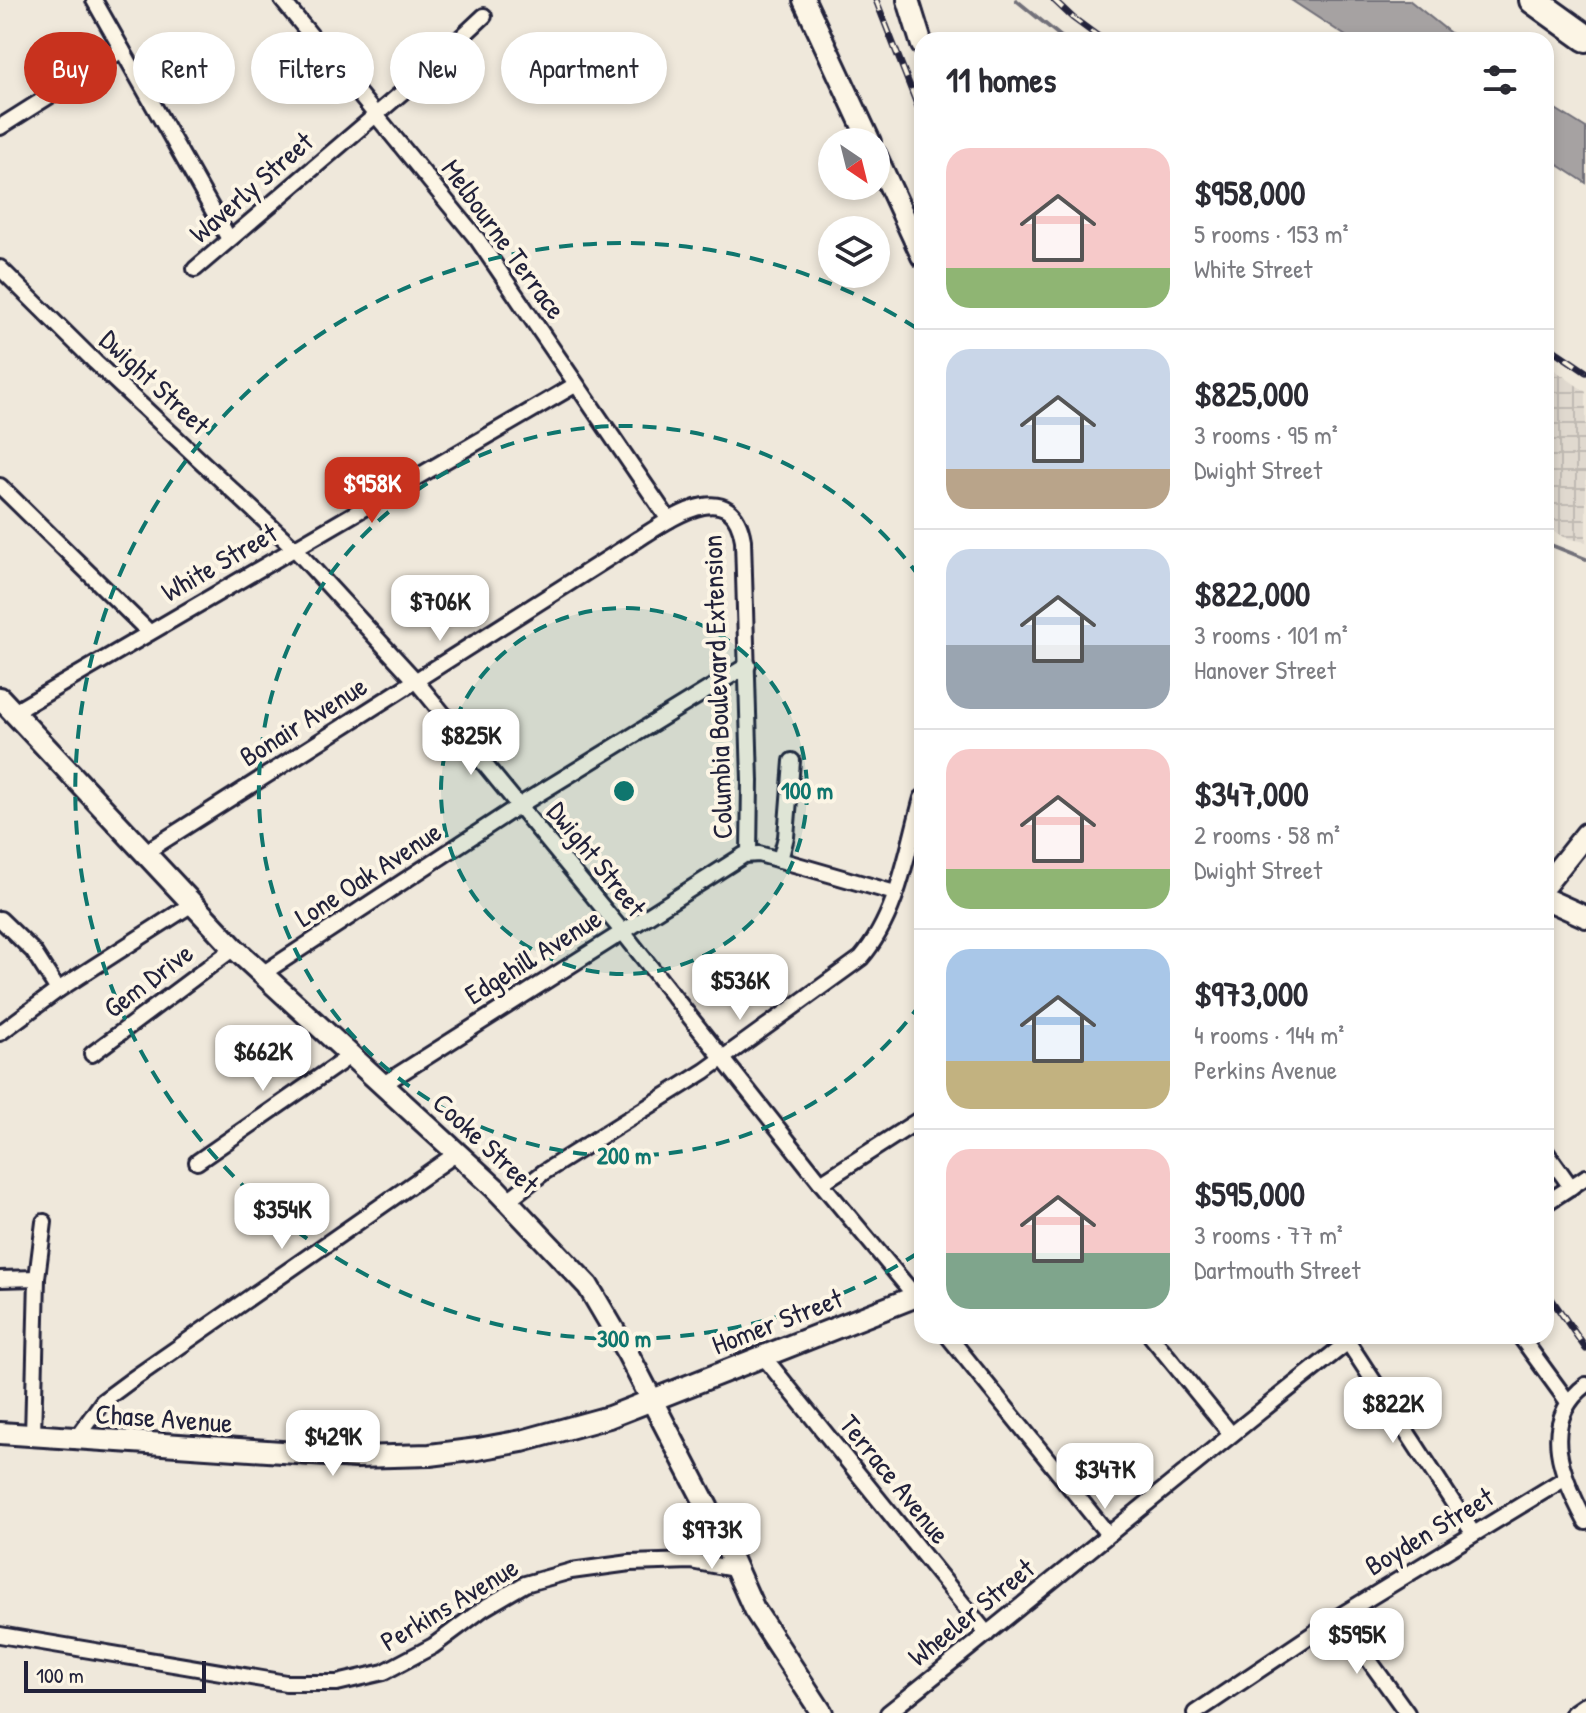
<!DOCTYPE html>
<html lang="en">
<head>
<meta charset="utf-8">
<style>
  body { margin:0; font-family:"Patrick Hand",sans-serif; background:#f7f7f7; color:#2b2b33; height:100vh; display:flex; flex-direction:column; font-size:30px; white-space:nowrap }
  * { box-sizing:border-box; margin:0 }
  p { font-size:26px; color:#7c7c81 }
  .icon { flex:none; width:44px; height:44px; fill:none; stroke:currentColor; stroke-width:2; stroke-linecap:round; stroke-linejoin:round }
  .map { position:relative; flex:1; overflow:hidden }
  .details { position:absolute; left:914px; top:32px; width:640px; height:1312px; display:flex; flex-direction:column; background:#fff; border-radius:24px; box-shadow:0 4px 12px #0003 }
  .details>* { flex:none }
  .hud { position:absolute; left:24px; top:32px; width:760px; height:72px; display:flex; gap:16px }
  .needle { width:52px; rotate:145deg }
  .tools { position:absolute; left:818px; top:128px; display:grid; gap:16px }
  .tools a { display:grid; place-items:center; width:72px; height:72px; border-radius:50%; background:#fff; box-shadow:0 4px 12px #0003; font-size:40px }
  .scale { position:absolute; left:24px; bottom:20px; width:182px; box-sizing:border-box; padding-left:8px; border:4px solid #22223b; border-top:0; font-size:22px; line-height:28px; white-space:nowrap; color:#22223b; -webkit-text-stroke:6px #fcf5e5; paint-order:stroke }
  .price { position:absolute; translate:-50% -68px; padding:0 18px; border-radius:16px; background:#fff; color:#222; font-size:26px; line-height:52px; filter:drop-shadow(0 2px 4px #0008) }
  .price::after { content:''; position:absolute; left:50%; top:48px; width:24px; height:18px; margin-left:-12px; background:inherit; clip-path:polygon(0 0,100% 0,50% 100%) }
  .price.active { background:#c8321e; color:#fff }
  ul { padding:0; list-style:none }
  li { display:flex; align-items:center; gap:24px; height:200px; padding:0 32px }
  li+li { border-top:2px solid #e1e1e2 }
  li span { display:grid; place-items:center; flex:none; width:224px; height:160px; border-radius:24px; color:#555 }
  li>.icon { margin-inline-start:auto }
  span .icon { width:96px; height:96px; fill:#fffc; stroke-width:1 }
  li b { font-size:34px }
  h2 { display:flex; justify-content:space-between; align-items:center; height:96px; padding:0 32px; font-size:34px }
  .chip { padding:0 28px; border-radius:36px; background:#fff; box-shadow:0 4px 12px #0003; font-size:28px; line-height:72px }
  .chip.active { background:#c8321e; color:#fff }
  .map>svg:first-child { display:block }
  .industrial { fill:url(#industrial-grid) }
  .water { fill:#a6a2a2; stroke:#716f79; stroke-width:2 }
  .lines { fill:none; stroke-linecap:round; stroke-linejoin:round }
  .stream { stroke:#716f79; stroke-width:4 }
  .street-casing { stroke:#22223b; stroke-width:20 }
  .secondary-casing { stroke:#22223b; stroke-width:26 }
  .highway-casing { stroke:#22223b; stroke-width:32 }
  .street { stroke:#fcf5e5; stroke-width:14 }
  .secondary { stroke:#fcf5e5; stroke-width:20 }
  .highway { stroke:#fcf5e5; stroke-width:26 }
  .rail-casing { stroke:#22223b; stroke-width:7 }
  .rail { stroke:#fcf5e5; stroke-width:4; stroke-dasharray:12; stroke-linecap:butt }
  .ring { fill:none; stroke:#0f766e; stroke-width:4; stroke-dasharray:14 10 }
  .labels { text-anchor:middle; dominant-baseline:central; stroke-width:8; stroke-linejoin:round; paint-order:stroke }
  .street-label { font-size:28px; fill:#22223b; stroke:#fcf5e5 }
  .centre { fill:#0f766e; stroke:#fcf5e5; stroke-width:4 }
  .ring-label { font-size:24px; text-anchor:middle; font-weight:bold; fill:#0f766e; stroke:#fcf5e5; stroke-width:8; stroke-linejoin:round; paint-order:stroke }
</style>
</head>
<body>
<div class="map">
<svg width="1586" height="1713" viewBox="0 0 1586 1713">
  <defs>
    <pattern id="industrial-grid" width="8" height="8" patternUnits="userSpaceOnUse" patternTransform="scale(2)"><rect width="8" height="8" fill="#e0d9cf"/><path d="M0 4h8M4 0v8" fill="none" stroke="#c0bab3"/></pattern>
  </defs>
  <rect width="100%" height="100%" fill="#efe8db"/>
  <filter id="ink" filterUnits="userSpaceOnUse"><feTurbulence type="fractalNoise" baseFrequency=".0125" numOctaves="2"/><feDisplacementMap in="SourceGraphic" scale="16" xChannelSelector="R" yChannelSelector="G"/><feConvolveMatrix kernelMatrix="1 2 1 2 8 2 1 2 1" color-interpolation-filters="sRGB"/></filter>
  <g filter="url(#ink)">
    <!-- industrial -->
    <polygon class="industrial" points="1546,364 1586,392 1586,542 1566,538 1546,527"/>
    <!-- water -->
    <g class="water">
      <polygon points="1291,0 1409,0 1459,40 1352,40"/>
      <polygon points="1546,103 1586,128 1586,183 1546,157"/>
    </g>
    <g class="lines">
      <!-- stream -->
      <g class="stream">
        <polyline points="1016,0 1065,40"/>
        <polyline points="1546,543 1586,559"/>
      </g>
      <defs>
        <g id="street">
          <polyline points="94,0 229,239"/>
          <polyline points="282,0 478,240 669,520"/>
          <polyline points="0,127 122,50"/>
          <polyline points="0,268 95,362 294,548 416,681 622,931 821,1183 921,1303"/>
          <polyline points="195,269 405,90 484,16"/>
          <polyline points="0,486 149,632"/>
          <polyline points="14,712 575,385"/>
          <path d="M144 853 637 540C669 520 732 473 743 540L750 781 749 854"/>
          <polyline points="780,860 786,837 792,761"/>
          <polyline points="0,919 33,951 58,990"/>
          <polyline points="262,974 520,805 748,665"/>
          <polyline points="0,1033 58,990 192,904"/>
          <polyline points="92,1054 234,948"/>
          <polyline points="382,1085 744,855 759,854 895,893"/>
          <polyline points="1546,1152 1571,1187"/>
          <polyline points="197,1162 350,1056"/>
          <polyline points="821,1183 922,1118"/>
          <path d="M508 1200 544 1172 705 1071 861 958C898 915 907 851 922 798"/>
          <polyline points="1546,1203 1586,1177"/>
          <polyline points="0,1279 37,1278"/>
          <polyline points="948,1336 1107,1533"/>
          <polyline points="1151,1336 1231,1434"/>
          <polyline points="1344,1336 1473,1533"/>
          <polyline points="1520,1336 1568,1402"/>
          <polyline points="763,1356 987,1634"/>
          <path d="M1586 1385C1537 1422 1563 1479 1586 1522"/>
          <polyline points="33,1436 37,1278 44,1222"/>
          <polyline points="75,1440 103,1401 130,1381 457,1153"/>
          <polyline points="1338,1617 1407,1713"/>
          <polyline points="0,1635 286,1683 337,1683 384,1672 433,1646 484,1608 525,1584 571,1571 630,1563 691,1561 735,1569"/>
          <path d="M888 1713C1042 1591 1193 1463 1348 1342"/>
          <polyline points="1195,1713 1338,1617 1564,1479"/>
          <polyline points="1573,1713 1586,1704"/>
        </g>
        <g id="secondary">
          <polyline points="804,0 870,142"/>
          <polyline points="908,0 922,45"/>
          <polyline points="876,156 922,256"/>
          <polyline points="0,698 234,948 495,1188 588,1286 628,1354 715,1522 754,1609 822,1713"/>
          <polyline points="1546,884 1586,834"/>
          <polyline points="1546,899 1586,917"/>
          <polyline points="0,1433 356,1457 430,1455 478,1449 522,1441 609,1417 922,1294"/>
        </g>
        <polyline id="highway" points="1533,0 1586,38"/>
      </defs>
      <!-- street casing -->
      <use href="#street" class="street-casing"/>
      <!-- secondary casing -->
      <use href="#secondary" class="secondary-casing"/>
      <!-- highway casing -->
      <use href="#highway" class="highway-casing"/>
      <!-- street -->
      <use href="#street" class="street"/>
      <!-- secondary -->
      <use href="#secondary" class="secondary"/>
      <!-- highway -->
      <use href="#highway" class="highway"/>
      <defs>
        <g id="rail">
          <polyline points="876,0 922,117"/>
          <polyline points="1054,0 1073,18 1103,40"/>
          <polyline points="1546,345 1586,372"/>
          <polyline points="1546,1291 1586,1349"/>
        </g>
      </defs>
      <!-- rail casing -->
      <use href="#rail" class="rail-casing"/>
      <!-- rail -->
      <use href="#rail" class="rail"/>
    </g>
  </g>
  <!-- distance rings -->
  <circle cx="624" cy="791" r="183" fill="#0f766e" fill-opacity=".12"/>
  <g class="ring">
    <circle cx="624" cy="791" r="183"/>
    <path d="M921 1003A365 365 0 1 1 921 579"/>
    <path d="M918 1253A548 548 0 1 1 918 329"/>
  </g>
  <g class="labels">
    <!-- street labels -->
    <g class="street-label">
      <text transform="translate(251 187) rotate(-41)">Waverly Street</text>
      <text transform="translate(504 239) rotate(54)">Melbourne Terrace</text>
      <text transform="translate(155 382) rotate(43)">Dwight Street</text>
      <text transform="translate(219 562) rotate(-30)">White Street</text>
      <text transform="translate(717 687) rotate(-92)">Columbia Boulevard Extension</text>
      <text transform="translate(303 721) rotate(-32)">Bonair Avenue</text>
      <text transform="translate(597 859) rotate(51)">Dwight Street</text>
      <text transform="translate(368 874) rotate(-33)">Lone Oak Avenue</text>
      <text transform="translate(533 956) rotate(-32)">Edgehill Avenue</text>
      <text transform="translate(148 980) rotate(-37)">Gem Drive</text>
      <text transform="translate(486 1143) rotate(43)">Cooke Street</text>
      <text transform="translate(777 1321) rotate(-21)">Homer Street</text>
      <text transform="translate(164 1418) rotate(4)">Chase Avenue</text>
      <text transform="translate(895 1479) rotate(51)">Terrace Avenue</text>
      <text transform="translate(1429 1531) rotate(-31)">Boyden Street</text>
      <text transform="translate(449 1604) rotate(-31)">Perkins Avenue</text>
      <text transform="translate(971 1612) rotate(-39)">Wheeler Street</text>
    </g>
  </g>
  <circle cx="624" cy="791" r="12" class="centre"/>
  <g class="ring-label">
    <text x="807" y="799">100 m</text>
    <text x="624" y="1164">200 m</text>
    <text x="624" y="1347">300 m</text>
  </g>
</svg>
<div class="tools">
<a><svg class="needle" viewBox="-14 -14 28 28"><path d="M0-13l5 13h-10z" fill="#e53935"/><path d="M0 13l5-13h-10z" fill="#7c7c81"/></svg></a>
<a><svg class="icon" aria-label="layers" viewBox="0 0 24 24"><path d="M12 4l9 5-9 5-9-5zM3 14l9 5 9-5"/></svg></a>
</div>
<div class="scale">100 m</div>
<b class="price active" style="left:372px;top:525px">$958K</b>
<b class="price" style="left:440px;top:643px">$706K</b>
<b class="price" style="left:471px;top:777px">$825K</b>
<b class="price" style="left:740px;top:1022px">$536K</b>
<b class="price" style="left:263px;top:1093px">$662K</b>
<b class="price" style="left:282px;top:1251px">$354K</b>
<b class="price" style="left:1393px;top:1445px">$822K</b>
<b class="price" style="left:333px;top:1478px">$429K</b>
<b class="price" style="left:1105px;top:1511px">$347K</b>
<b class="price" style="left:712px;top:1571px">$973K</b>
<b class="price" style="left:1357px;top:1676px">$595K</b>
<div class="hud">
<a class="chip active">Buy</a>
<a class="chip">Rent</a>
<a class="chip">Filters</a>
<a class="chip">New</a>
<a class="chip">Apartment</a>
</div>
<section class="details">
<h2>11 homes<svg class="icon" aria-label="filters" viewBox="0 0 24 24"><path d="M4 7h16M4 17h16"/><circle cx="9" cy="7" r="2"/><circle cx="15" cy="17" r="2"/></svg></h2>
<ul>
<li><span style="background:linear-gradient(#f6c9c9 75%,#8fb573 0)"><svg class="icon" aria-label="home" viewBox="0 0 24 24"><path d="M3 11l9-7 9 7M6 9v11h12V9"/></svg></span><div><b>$958,000</b><p>5 rooms · 153 m²</p><p>White Street</p></div></li>
<li><span style="background:linear-gradient(#c9d6e8 75%,#b9a48a 0)"><svg class="icon" aria-label="home" viewBox="0 0 24 24"><path d="M3 11l9-7 9 7M6 9v11h12V9"/></svg></span><div><b>$825,000</b><p>3 rooms · 95 m²</p><p>Dwight Street</p></div></li>
<li><span style="background:linear-gradient(#c9d6e8 60%,#9aa5b1 0)"><svg class="icon" aria-label="home" viewBox="0 0 24 24"><path d="M3 11l9-7 9 7M6 9v11h12V9"/></svg></span><div><b>$822,000</b><p>3 rooms · 101 m²</p><p>Hanover Street</p></div></li>
<li><span style="background:linear-gradient(#f6c9c9 75%,#8fb573 0)"><svg class="icon" aria-label="home" viewBox="0 0 24 24"><path d="M3 11l9-7 9 7M6 9v11h12V9"/></svg></span><div><b>$347,000</b><p>2 rooms · 58 m²</p><p>Dwight Street</p></div></li>
<li><span style="background:linear-gradient(#a9c7e8 70%,#c2b280 0)"><svg class="icon" aria-label="home" viewBox="0 0 24 24"><path d="M3 11l9-7 9 7M6 9v11h12V9"/></svg></span><div><b>$973,000</b><p>4 rooms · 144 m²</p><p>Perkins Avenue</p></div></li>
<li><span style="background:linear-gradient(#f6c9c9 65%,#7fa58c 0)"><svg class="icon" aria-label="home" viewBox="0 0 24 24"><path d="M3 11l9-7 9 7M6 9v11h12V9"/></svg></span><div><b>$595,000</b><p>3 rooms · 77 m²</p><p>Dartmouth Street</p></div></li>
</ul>
</section>
</div>
</body>
</html>
